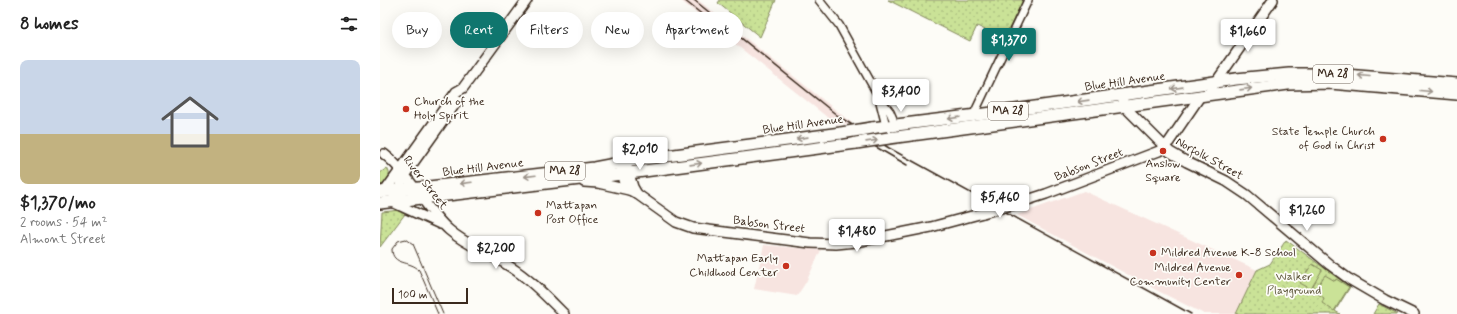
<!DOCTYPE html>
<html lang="en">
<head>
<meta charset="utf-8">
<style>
  body { margin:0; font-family:Mynerve,sans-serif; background:#f6f6f6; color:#222; height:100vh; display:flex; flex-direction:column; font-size:15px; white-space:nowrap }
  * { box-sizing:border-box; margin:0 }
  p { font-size:13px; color:#767676 }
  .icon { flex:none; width:22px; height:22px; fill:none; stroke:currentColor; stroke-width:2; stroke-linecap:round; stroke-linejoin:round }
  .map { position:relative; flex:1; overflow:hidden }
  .drawer { display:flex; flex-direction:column; background:#fff; width:380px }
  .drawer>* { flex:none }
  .banner { position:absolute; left:12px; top:12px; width:380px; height:36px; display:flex; gap:8px }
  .scale { position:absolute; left:12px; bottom:10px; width:76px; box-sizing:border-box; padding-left:4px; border:2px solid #3b2a1e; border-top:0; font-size:11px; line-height:14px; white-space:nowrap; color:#3b2a1e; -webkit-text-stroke:3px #fdfcf7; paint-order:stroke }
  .price { position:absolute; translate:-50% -34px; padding:0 9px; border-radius:4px; background:#fff; color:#222; font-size:13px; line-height:26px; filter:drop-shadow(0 1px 2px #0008) }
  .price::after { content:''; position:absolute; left:50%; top:24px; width:12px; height:9px; margin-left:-6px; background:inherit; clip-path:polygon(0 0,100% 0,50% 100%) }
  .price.selected { background:#0f766e; color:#fff }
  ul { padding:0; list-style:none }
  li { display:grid; align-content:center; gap:8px; height:212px; padding:0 20px }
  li+li { border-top:1px solid #e0e0e0 }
  li span { display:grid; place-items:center; height:124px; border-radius:8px; color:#555 }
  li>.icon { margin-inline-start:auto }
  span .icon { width:72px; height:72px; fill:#fffc; stroke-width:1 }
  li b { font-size:17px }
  h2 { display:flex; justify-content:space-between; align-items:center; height:48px; padding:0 20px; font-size:17px }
  .pill { padding:0 14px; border-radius:18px; background:#fff; box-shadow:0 4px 16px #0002; font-size:14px; line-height:36px }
  .pill.selected { background:#0f766e; color:#fff }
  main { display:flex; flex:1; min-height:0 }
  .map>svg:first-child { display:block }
  .built { fill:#f7e4e0 }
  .grass { fill:url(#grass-tufts); stroke:#82865a }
  .park { fill:url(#park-dots); stroke:#82865a }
  .garden { fill:#cae297; stroke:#82865a }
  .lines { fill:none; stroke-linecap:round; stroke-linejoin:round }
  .minor-casing { stroke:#3b2a1e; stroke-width:10 }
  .major-casing { stroke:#3b2a1e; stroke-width:12 }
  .highway-casing { stroke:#3b2a1e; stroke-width:14 }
  .minor { stroke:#fdfcf7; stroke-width:7 }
  .major { stroke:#fdfcf7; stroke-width:9 }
  .highway { stroke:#fdfcf7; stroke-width:11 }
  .tram { stroke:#3b2a1e; stroke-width:1 }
  .rail { stroke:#3b2a1e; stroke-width:1.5 }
  .major-bridge-casing { stroke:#3b2a1e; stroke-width:12; stroke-linecap:butt }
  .highway-bridge-casing { stroke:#3b2a1e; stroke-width:14; stroke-linecap:butt }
  .major-bridge { stroke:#fdfcf7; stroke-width:9 }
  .highway-bridge { stroke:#fdfcf7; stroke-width:11 }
  .oneway { stroke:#9c938a }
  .poi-dot { fill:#c8321e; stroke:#fdfcf7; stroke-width:1.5 }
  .labels { text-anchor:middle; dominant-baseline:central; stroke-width:3.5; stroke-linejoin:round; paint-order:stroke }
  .shield { fill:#fdfcf7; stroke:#75695f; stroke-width:1 }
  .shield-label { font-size:11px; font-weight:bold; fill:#3b2a1e }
  .street-label { font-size:12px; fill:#3b2a1e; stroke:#fdfcf7 }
  .poi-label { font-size:12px; fill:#3b2a1e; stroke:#fdfcf7; text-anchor:start }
  .park-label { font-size:12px; fill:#5f583c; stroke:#fdfcf7 }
</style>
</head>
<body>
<main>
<section class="drawer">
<h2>8 homes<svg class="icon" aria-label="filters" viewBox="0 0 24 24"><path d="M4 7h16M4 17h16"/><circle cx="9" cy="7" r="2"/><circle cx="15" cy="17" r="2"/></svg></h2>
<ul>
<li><span style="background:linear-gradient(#c9d6e8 60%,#c2b280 0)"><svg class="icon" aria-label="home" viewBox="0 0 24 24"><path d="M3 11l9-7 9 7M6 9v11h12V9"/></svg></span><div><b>$1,370/mo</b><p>2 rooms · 54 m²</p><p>Almont Street</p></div></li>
</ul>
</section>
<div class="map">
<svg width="1077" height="314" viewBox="0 0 1077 314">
  <defs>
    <pattern id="grass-tufts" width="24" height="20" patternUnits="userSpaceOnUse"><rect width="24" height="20" fill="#cae297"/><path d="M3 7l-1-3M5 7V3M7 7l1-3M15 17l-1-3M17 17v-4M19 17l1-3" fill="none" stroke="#aec282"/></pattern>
    <pattern id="park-dots" width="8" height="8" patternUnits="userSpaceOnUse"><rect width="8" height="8" fill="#cae297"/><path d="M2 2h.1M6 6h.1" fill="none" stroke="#aec282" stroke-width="1.8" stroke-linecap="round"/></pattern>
  </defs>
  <rect width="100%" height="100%" fill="#fdfcf7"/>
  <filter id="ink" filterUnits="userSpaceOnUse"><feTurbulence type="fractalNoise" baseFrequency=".025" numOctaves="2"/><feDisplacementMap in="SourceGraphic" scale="8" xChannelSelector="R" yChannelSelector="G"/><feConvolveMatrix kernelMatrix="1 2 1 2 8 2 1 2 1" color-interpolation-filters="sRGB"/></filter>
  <g filter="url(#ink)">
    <!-- built -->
    <g class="built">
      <polygon points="300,0 318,0 472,123 457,125"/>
      <polygon points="704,191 877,270 856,314 824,314 780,292 637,215"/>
      <polygon points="384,245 441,250 426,282 417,296 374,289"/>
    </g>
    <!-- grass -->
    <path class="grass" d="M7 168C12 175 8 183 0 185V173Z"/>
    <!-- park -->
    <g class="park">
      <polygon points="340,0 396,0 380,37 338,3"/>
      <polygon points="508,0 643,0 624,39 597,26 590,41"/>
      <polygon points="20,210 25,214 0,247 2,212"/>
      <polygon points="906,240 970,287 955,311 960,314 856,314 877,270 890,264"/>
      <polygon points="999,304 1018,314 993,314"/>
    </g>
    <!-- garden -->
    <g class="garden">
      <polygon points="932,264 942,270 931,289 920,283"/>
      <polygon points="945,275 955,281 956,279 969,287 954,311 942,303 944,298 934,291"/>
    </g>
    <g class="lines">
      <defs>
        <g id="minor">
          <polyline points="439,0 459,25 500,99 510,112 513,119 513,128"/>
          <polyline points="500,102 509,138"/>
          <polyline points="593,116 648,0"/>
        </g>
        <g id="major">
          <polyline points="827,95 893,0"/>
          <polyline points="743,101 744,106 790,152 807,162 846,181 867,195 950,265 969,279 1005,300 1034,314"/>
          <path d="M4 154C31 175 44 208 69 230 87 246 110 253 129 266 150 279 167 297 184 314"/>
          <polyline points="247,167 253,187 257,194"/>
          <polyline points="243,168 243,180 246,188 257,194 296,222 313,228 430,243 456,244 476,242 551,227 603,213"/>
          <polyline points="204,182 218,183 249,190"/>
          <polyline points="5,191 76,92 83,88 147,0"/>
          <polyline points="632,205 666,194 779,151 789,142 821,95"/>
          <polyline points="60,224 12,202 26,173 78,100"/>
        </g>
        <g id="highway">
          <polyline points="492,128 605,114 856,79 909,74 953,74 1077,84"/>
          <polyline points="509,138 908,84 950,83 1077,94"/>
          <polyline points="0,192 49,187 214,168 256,160 461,133"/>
          <polyline points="0,203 234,175 476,143"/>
        </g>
      </defs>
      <!-- minor casing -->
      <use href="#minor" class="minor-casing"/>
      <!-- major casing -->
      <use href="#major" class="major-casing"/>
      <!-- highway casing -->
      <use href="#highway" class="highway-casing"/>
      <!-- minor -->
      <use href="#minor" class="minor"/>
      <!-- major -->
      <use href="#major" class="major"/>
      <!-- highway -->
      <use href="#highway" class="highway"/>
      <!-- tram -->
      <path class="tram" d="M58 314 39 270C30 260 12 266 12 249L18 241 26 239 33 244 63 314"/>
      <!-- rail -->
      <g class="rail">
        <polyline points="304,0 324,16"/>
        <polyline points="314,0 458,116 509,148 811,314"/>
        <polyline points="489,143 527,165"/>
      </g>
      <defs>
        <polyline id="major-bridge" points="603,213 632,205"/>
        <g id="highway-bridge">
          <polyline points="461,133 492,128"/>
          <polyline points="476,143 509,138"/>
        </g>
      </defs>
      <!-- major-bridge casing -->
      <use href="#major-bridge" class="major-bridge-casing"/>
      <!-- highway-bridge casing -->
      <use href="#highway-bridge" class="highway-bridge-casing"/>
      <!-- major-bridge -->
      <use href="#major-bridge" class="major-bridge"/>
      <!-- highway-bridge -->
      <use href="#highway-bridge" class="highway-bridge"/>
    </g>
    <!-- one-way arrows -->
    <defs><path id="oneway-shaft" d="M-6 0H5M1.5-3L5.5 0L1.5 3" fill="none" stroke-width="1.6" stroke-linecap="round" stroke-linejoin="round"/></defs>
    <g class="oneway">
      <use href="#oneway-shaft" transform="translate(984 76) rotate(-175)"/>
      <use href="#oneway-shaft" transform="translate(797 88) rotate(172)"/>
      <use href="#oneway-shaft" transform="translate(866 89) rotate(-8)"/>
      <use href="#oneway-shaft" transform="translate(1046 91) rotate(5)"/>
      <use href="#oneway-shaft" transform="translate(703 101) rotate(172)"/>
      <use href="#oneway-shaft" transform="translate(574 118) rotate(172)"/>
      <use href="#oneway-shaft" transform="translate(422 138) rotate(172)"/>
      <use href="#oneway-shaft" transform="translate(492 141) rotate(-8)"/>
      <use href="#oneway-shaft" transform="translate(316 164) rotate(-8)"/>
      <use href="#oneway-shaft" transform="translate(150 176) rotate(173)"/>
      <use href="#oneway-shaft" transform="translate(86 183) rotate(173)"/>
    </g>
  </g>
  <!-- markers -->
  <g class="poi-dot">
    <circle cx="26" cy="109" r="4"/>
    <circle cx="1003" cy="139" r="4"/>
    <circle cx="783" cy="151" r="4"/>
    <circle cx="158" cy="213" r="4"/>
    <circle cx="773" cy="253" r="4"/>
    <circle cx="406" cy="266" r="4"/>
    <circle cx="859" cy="275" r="4"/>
  </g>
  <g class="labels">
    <!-- shield labels -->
    <g class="shield">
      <rect x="933" y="65" width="40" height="18" rx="3"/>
      <rect x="608" y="102" width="40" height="18" rx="3"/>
      <rect x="165" y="162" width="40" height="18" rx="3"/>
    </g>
    <g class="shield-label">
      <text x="953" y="74">MA 28</text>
      <text x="628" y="111">MA 28</text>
      <text x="185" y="171">MA 28</text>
    </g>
    <!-- street labels -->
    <g class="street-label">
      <text transform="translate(745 82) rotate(-8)">Blue Hill Avenue</text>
      <text transform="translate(423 125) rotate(-8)">Blue Hill Avenue</text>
      <text transform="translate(829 159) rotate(29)">Norfolk Street</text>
      <text transform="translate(709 165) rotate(-21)">Babson Street</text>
      <text transform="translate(103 168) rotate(-7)">Blue Hill Avenue</text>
      <text transform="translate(45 183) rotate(52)">River Street</text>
      <text transform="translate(389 225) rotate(7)">Babson Street</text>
    </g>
    <!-- poi labels -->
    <g class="poi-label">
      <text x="34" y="102">Church of the<tspan x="34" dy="14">Holy Spirit</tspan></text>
      <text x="995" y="132" text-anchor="end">State Temple Church<tspan x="995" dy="14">of God in Christ</tspan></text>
      <text x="783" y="164" text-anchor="middle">Anslow<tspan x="783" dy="14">Square</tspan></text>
      <text x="166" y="206">Mattapan<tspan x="166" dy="14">Post Office</tspan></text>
      <text x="781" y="253">Mildred Avenue K-8 School</text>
      <text x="398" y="259" text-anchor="end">Mattapan Early<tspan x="398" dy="14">Childhood Center</tspan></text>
      <text x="851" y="268" text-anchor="end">Mildred Avenue<tspan x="851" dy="14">Community Center</tspan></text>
    </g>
    <!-- park labels -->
    <g class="park-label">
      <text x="914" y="277">Walker<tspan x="914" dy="14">Playground</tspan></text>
    </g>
  </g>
</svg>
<div class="scale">100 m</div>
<b class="price" style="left:868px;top:53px">$1,660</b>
<b class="price selected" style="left:629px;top:62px">$1,370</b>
<b class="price" style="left:521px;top:113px">$3,400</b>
<b class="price" style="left:260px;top:171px">$2,010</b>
<b class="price" style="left:620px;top:219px">$5,460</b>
<b class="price" style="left:927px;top:232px">$1,260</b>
<b class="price" style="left:477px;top:253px">$1,480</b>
<b class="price" style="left:116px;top:270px">$2,200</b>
<div class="banner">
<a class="pill">Buy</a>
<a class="pill selected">Rent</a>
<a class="pill">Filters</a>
<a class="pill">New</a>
<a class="pill">Apartment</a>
</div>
</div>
</main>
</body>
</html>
